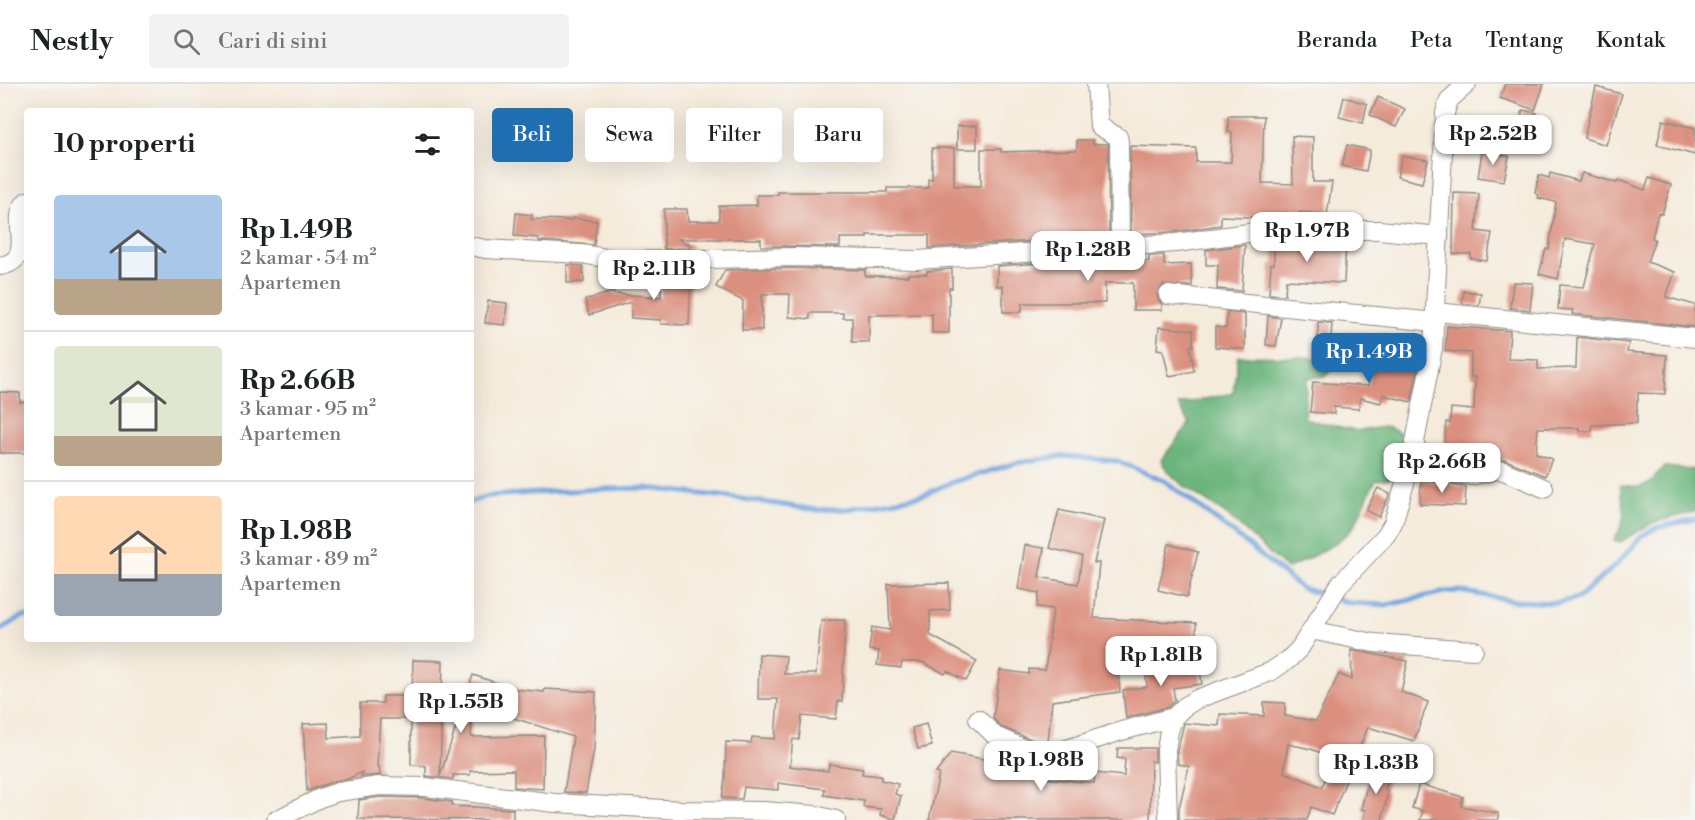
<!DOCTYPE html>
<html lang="id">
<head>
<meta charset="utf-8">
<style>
  body { margin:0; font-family:"Libre Bodoni",serif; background:#f2f2f2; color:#202124; height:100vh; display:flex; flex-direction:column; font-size:22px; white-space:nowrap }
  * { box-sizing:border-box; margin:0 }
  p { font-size:20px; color:#757577 }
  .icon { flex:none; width:33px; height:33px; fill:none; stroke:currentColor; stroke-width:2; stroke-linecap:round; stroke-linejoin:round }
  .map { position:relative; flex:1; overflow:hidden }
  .panel { position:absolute; left:24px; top:24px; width:450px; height:534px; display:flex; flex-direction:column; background:#fff; border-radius:6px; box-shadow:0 6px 24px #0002 }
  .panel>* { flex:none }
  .hud { position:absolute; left:492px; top:24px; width:570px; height:54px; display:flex; gap:12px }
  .price { position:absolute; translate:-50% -51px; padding:0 14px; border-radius:12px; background:#fff; color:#222; font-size:20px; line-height:39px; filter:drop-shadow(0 2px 3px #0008) }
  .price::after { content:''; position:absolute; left:50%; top:36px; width:18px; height:14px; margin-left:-9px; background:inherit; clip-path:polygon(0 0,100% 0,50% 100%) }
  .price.on { background:#1f6fb2; color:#fff }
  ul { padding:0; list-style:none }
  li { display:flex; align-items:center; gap:18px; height:150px; padding:0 30px }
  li+li { border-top:2px solid #e0e0e0 }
  li span { display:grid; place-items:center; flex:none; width:168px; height:120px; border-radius:6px; color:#555 }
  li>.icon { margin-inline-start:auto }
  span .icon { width:72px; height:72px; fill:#fffc; stroke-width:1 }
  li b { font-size:26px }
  h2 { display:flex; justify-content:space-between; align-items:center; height:72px; padding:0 30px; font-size:26px }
  .tag { padding:0 21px; border-radius:6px; background:#fff; box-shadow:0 6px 24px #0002; font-size:21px; line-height:54px }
  .tag.on { background:#1f6fb2; color:#fff }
  header { display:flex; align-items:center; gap:36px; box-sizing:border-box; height:84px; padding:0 30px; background:#fff; border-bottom:2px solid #e0e0e0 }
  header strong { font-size:28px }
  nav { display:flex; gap:33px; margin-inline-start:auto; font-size:21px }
  .search { width:420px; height:54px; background:#f2f2f2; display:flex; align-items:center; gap:15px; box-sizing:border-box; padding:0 21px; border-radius:6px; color:#757577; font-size:22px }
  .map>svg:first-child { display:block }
  .forest { fill:#6cb57d; stroke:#4c7054; stroke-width:1.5 }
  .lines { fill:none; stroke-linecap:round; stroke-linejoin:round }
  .stream { stroke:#72a6df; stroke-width:5 }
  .building { fill:#db8f7e; fill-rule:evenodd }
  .street-casing { stroke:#908b83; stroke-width:20 }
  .street { stroke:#fff; stroke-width:18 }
</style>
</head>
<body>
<header>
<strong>Nestly</strong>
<div class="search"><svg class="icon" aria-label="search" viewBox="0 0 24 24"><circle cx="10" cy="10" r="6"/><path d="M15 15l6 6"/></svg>Cari di sini</div>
<nav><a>Beranda</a><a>Peta</a><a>Tentang</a><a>Kontak</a></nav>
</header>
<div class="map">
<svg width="1695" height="736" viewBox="0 0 1695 736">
  <rect width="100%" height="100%" fill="#f6f6f2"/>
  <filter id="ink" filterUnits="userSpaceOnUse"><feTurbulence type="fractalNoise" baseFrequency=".0167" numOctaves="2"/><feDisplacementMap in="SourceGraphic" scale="12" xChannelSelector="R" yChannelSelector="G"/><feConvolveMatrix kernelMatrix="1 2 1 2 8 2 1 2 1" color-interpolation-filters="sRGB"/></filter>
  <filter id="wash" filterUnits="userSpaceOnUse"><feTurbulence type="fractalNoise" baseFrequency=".008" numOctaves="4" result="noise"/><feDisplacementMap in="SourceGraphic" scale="24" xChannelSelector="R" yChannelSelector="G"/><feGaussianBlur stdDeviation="1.35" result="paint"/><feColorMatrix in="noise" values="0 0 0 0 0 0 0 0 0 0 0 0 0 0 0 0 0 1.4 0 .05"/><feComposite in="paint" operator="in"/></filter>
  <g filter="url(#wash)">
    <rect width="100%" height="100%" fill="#f5ebdb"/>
    <!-- forest -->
    <g class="forest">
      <path d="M1238 272 1302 273 1331 276 1330 286 1327 292 1307 294 1304 334C1320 338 1336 344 1352 346 1374 350 1381 334 1403 352L1395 386 1389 395 1376 396C1368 410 1362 426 1355 440 1344 459 1306 475 1287 485 1267 467 1248 449 1228 432 1209 417 1170 398 1161 376L1190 339 1178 321 1233 309Z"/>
      <path d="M1665 383 1695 386V428L1654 438 1620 458 1614 456C1628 434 1624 426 1620 401L1639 403 1652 398 1656 391Z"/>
    </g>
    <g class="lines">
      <!-- stream -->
      <g class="stream">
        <polyline points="471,418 488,412 599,405 647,404 729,413 816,426 848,425 923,411 950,399 1016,379 1063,372 1117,377 1165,397 1232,448 1301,504 1350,519 1388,521 1444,508 1459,507 1516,517 1556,519 1578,514 1615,482 1643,451 1656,444 1695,435"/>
        <polyline points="0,546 21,533 27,532"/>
      </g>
    </g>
    <g id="blocks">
      <!-- building -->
      <g class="building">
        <polygon points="1505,0 1544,0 1535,26 1500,14"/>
        <polygon points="1596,3 1622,10 1606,61 1584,54"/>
        <polygon points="1344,13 1367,20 1363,39 1339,33"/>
        <polygon points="1378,13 1405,25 1396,43 1370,31"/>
        <polygon points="1523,26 1537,29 1526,62 1513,58"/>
        <polygon points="1228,32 1264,32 1262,99 1293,100 1292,52 1313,53 1313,98 1332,98 1327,131 1300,128 1300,135 1221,132 1221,141 1175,148 1131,150 1130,62 1196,64 1196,78 1231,78 1232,48 1228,48"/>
        <polygon points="1663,36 1695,44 1695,71 1657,61"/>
        <rect x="957" y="42" width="20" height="23"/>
        <polygon points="1077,56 1093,56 1093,60 1108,60 1109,152 929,164 929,151 867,151 867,154 840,154 840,163 761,162 761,155 678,155 692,162 692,164 664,165 664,125 687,125 688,137 719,137 719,122 757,121 757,111 778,111 778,108 887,108 887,104 928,104 928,95 932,95 932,64 954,64 954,102 981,102 981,65 1001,65 1001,68 1077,66"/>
        <polygon points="1347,61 1370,66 1366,87 1342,82"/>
        <polygon points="1482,68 1509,72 1504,97 1478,93"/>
        <polygon points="1402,72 1428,76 1422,99 1397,93"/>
        <polygon points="1550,89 1579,97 1582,89 1617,99 1618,96 1645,106 1649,94 1671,101 1662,130 1658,129 1652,154 1655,155 1647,178 1675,188 1666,213 1695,221 1695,243 1572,230 1573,226 1558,225 1560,201 1584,203 1595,160 1565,155 1558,195 1539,190 1546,165 1549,165 1556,118 1538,114 1539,111 1535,109 1539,91 1549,94"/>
        <polygon points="1454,109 1479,110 1476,147 1492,149 1487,177 1471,175 1471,170 1453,170"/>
        <polygon points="516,129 532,131 531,135 572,136 572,134 597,137 594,161 539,157 539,154 514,152"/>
        <polygon points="1274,157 1346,157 1344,199 1286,196 1285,211 1269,210 1271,180 1274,180"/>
        <polygon points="1245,161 1242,207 1217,205 1218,181 1206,181 1206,166"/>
        <polygon points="1164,171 1164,181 1191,180 1192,202 1163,201 1157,210 1158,216 1162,220 1162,226 1133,226 1133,199 1105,199 1105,219 1022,219 1022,228 1003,228 1003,202 997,202 997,182 1115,174 1115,177 1149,177 1149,172"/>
        <polygon points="567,181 583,182 584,198 567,199"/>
        <polygon points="792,184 865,186 865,192 908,192 908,190 927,190 927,187 952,185 952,204 949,204 949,249 932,249 932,230 869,231 869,258 852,258 852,234 843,234 843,229 810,229 810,235 789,233 790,210 762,210 762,246 742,246 743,217 716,203 725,186"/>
        <polygon points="661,187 691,187 689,241 661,240 661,236 631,234 631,218 589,231 585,216 613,208 614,210 661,213"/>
        <polygon points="1513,198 1533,199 1530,226 1510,224"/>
        <polygon points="1464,207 1481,209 1479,221 1462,219"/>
        <polygon points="488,217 507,219 505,241 485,239"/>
        <polygon points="1227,228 1245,230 1245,265 1215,263 1215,243 1226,244"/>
        <polygon points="1268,232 1281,234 1276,262 1266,261"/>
        <polygon points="1318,238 1332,239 1331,255 1318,255"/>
        <polygon points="1447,242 1510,247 1508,275 1538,276 1538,285 1576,284 1577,253 1629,259 1627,268 1667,271 1665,310 1638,309 1638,317 1637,317 1637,339 1592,341 1592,347 1579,347 1579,344 1538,344 1536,369 1552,375 1545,392 1506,376 1487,377 1482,375 1482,378 1472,377 1471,381 1424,373 1426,361 1444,363 1446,338 1450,339 1451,324 1474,326 1475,293 1471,293 1471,269 1445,267"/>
        <polygon points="1159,243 1193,246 1193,262 1190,262 1194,287 1169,292 1163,266 1157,265"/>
        <polygon points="1369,258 1385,260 1383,270 1419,279 1411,318 1383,311 1381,319 1360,314 1359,325 1334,323 1334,330 1310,328 1313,298 1368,302 1375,275 1366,273"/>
        <polygon points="0,308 20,309 20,318 27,318 27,369 0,369"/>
        <polygon points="1421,396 1466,403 1465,422 1420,420"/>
        <polygon points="1378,404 1390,410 1379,433 1366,426"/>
        <polygon points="1059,426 1104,436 1094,479 1099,479 1094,534 1196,539 1196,560 1115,556 1120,608 1052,617 1048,658 1035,657 1001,643 993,634 1000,586 1029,590 1029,585 1045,586 1053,525 1037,523 1039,509 1018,505 1025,461 1044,464 1039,493 1078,500 1082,472 1049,464"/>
        <polygon points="1169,460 1198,468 1187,513 1158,506"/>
        <polygon points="949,499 950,526 930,527 930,551 977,577 966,597 947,587 945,590 922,578 902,578 901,584 877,581 879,567 869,566 872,543 890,546 888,500"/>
        <polygon points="829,536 845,536 842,618 838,617 836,635 802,632 799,656 793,655 790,682 828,687 829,680 863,685 862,690 881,692 881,696 898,700 895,710 901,712 895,735 880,731 881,725 863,723 864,717 824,711 825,705 778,699 778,706 744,703 742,715 722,714 725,694 726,658 751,659 752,653 775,655 778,615 758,615 759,570 786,572 784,590 816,590 821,537 829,537"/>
        <path d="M1351 566 1408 577 1401 608 1428 618 1414 657 1368 643 1332 731 1311 723 1307 736H1179V724L1189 682 1178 680 1177 667 1184 639 1219 642 1220 630 1264 632V618L1285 619V632L1316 637 1339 590 1352 596ZM1288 660 1311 665 1334 674 1322 703 1284 688Z"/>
        <polygon points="413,576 443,577 440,692 473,591 515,605 544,608 545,605 596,608 594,665 586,709 564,708 573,653 473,621 471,653 544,652 543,705 514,703 514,686 470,687 470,691 453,691 453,695 426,692 426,682 411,681 411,635 380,635 377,682 379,682 380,691 361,693 362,688 348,695 334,697 307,707 303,640 328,639 329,654 360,652 360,619 383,619 383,612 412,612"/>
        <polygon points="1199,578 1202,600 1173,604 1175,616 1168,623 1126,634 1123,606 1147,603 1145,582"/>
        <polygon points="926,640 932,662 918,665 912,644"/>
        <polygon points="1118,664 1155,664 1155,678 1151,677 1150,736 929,736 939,690 936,689 951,669 1047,687 1045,694 1094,699 1095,689 1124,692 1125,675 1117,674"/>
        <polygon points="1372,682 1390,687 1385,707 1388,707 1382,736 1363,736 1365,726 1361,725"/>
        <polygon points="1419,700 1463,713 1461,722 1498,729 1498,736 1420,736 1423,727 1412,724"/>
        <polygon points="380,713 424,714 452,718 452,722 513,725 513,736 358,735 359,716"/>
      </g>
    </g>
  </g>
  <g filter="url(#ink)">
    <use href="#blocks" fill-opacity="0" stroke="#908b83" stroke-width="1.5"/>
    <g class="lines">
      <defs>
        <g id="street">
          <polyline points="1096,0 1099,42 1118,53 1119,57 1120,163"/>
          <polyline points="471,162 485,165 581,170 626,177 792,173 917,176 1176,159 1270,146 1379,146 1439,152"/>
          <path d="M0 182C39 176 7 134 27 117"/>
          <polyline points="1168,211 1435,238"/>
          <polyline points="1436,228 1695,254"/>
          <polyline points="1409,386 1424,384 1471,392 1497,386 1504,387 1544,404"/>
          <polyline points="1311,546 1374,559 1474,566"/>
          <polyline points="978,635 995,652 1034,669 1049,671 1118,648 1174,633"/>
          <polyline points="276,736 320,714 338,708 379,702 425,703 555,719 682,726 764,727 815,731 836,736"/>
          <polyline points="1168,736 1166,666 1169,647 1174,633 1184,623 1197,615 1270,588 1288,576 1300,564 1340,500 1386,451 1393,439 1411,379 1433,264 1445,29 1449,16 1467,0"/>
        </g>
      </defs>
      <!-- street casing -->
      <use href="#street" class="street-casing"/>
      <!-- street -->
      <use href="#street" class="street"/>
    </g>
  </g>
</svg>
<b class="price" style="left:1493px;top:82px">Rp 2.52B</b>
<b class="price" style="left:1307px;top:179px">Rp 1.97B</b>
<b class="price" style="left:1088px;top:198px">Rp 1.28B</b>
<b class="price" style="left:654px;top:217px">Rp 2.11B</b>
<b class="price on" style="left:1369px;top:300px">Rp 1.49B</b>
<b class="price" style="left:1442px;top:410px">Rp 2.66B</b>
<b class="price" style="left:1161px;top:603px">Rp 1.81B</b>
<b class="price" style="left:461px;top:650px">Rp 1.55B</b>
<b class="price" style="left:1041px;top:708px">Rp 1.98B</b>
<b class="price" style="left:1376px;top:711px">Rp 1.83B</b>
<div class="hud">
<a class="tag on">Beli</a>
<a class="tag">Sewa</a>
<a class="tag">Filter</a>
<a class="tag">Baru</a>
</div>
<section class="panel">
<h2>10 properti<svg class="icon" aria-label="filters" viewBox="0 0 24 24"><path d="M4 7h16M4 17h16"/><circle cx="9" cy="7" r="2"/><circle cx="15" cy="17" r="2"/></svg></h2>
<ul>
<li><span style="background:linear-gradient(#a9c7e8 70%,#b9a48a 0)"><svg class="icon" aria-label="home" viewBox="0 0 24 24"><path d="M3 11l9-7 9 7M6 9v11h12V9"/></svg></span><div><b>Rp 1.49B</b><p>2 kamar · 54 m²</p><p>Apartemen</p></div></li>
<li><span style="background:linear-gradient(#dfe7d0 75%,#b9a48a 0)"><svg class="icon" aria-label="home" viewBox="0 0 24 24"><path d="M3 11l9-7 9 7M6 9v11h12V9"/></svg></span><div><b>Rp 2.66B</b><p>3 kamar · 95 m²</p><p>Apartemen</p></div></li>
<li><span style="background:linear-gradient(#ffd9b3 65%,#9aa5b1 0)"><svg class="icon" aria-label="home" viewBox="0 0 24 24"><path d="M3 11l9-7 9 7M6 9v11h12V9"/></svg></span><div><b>Rp 1.98B</b><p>3 kamar · 89 m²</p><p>Apartemen</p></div></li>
</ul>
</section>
</div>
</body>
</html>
